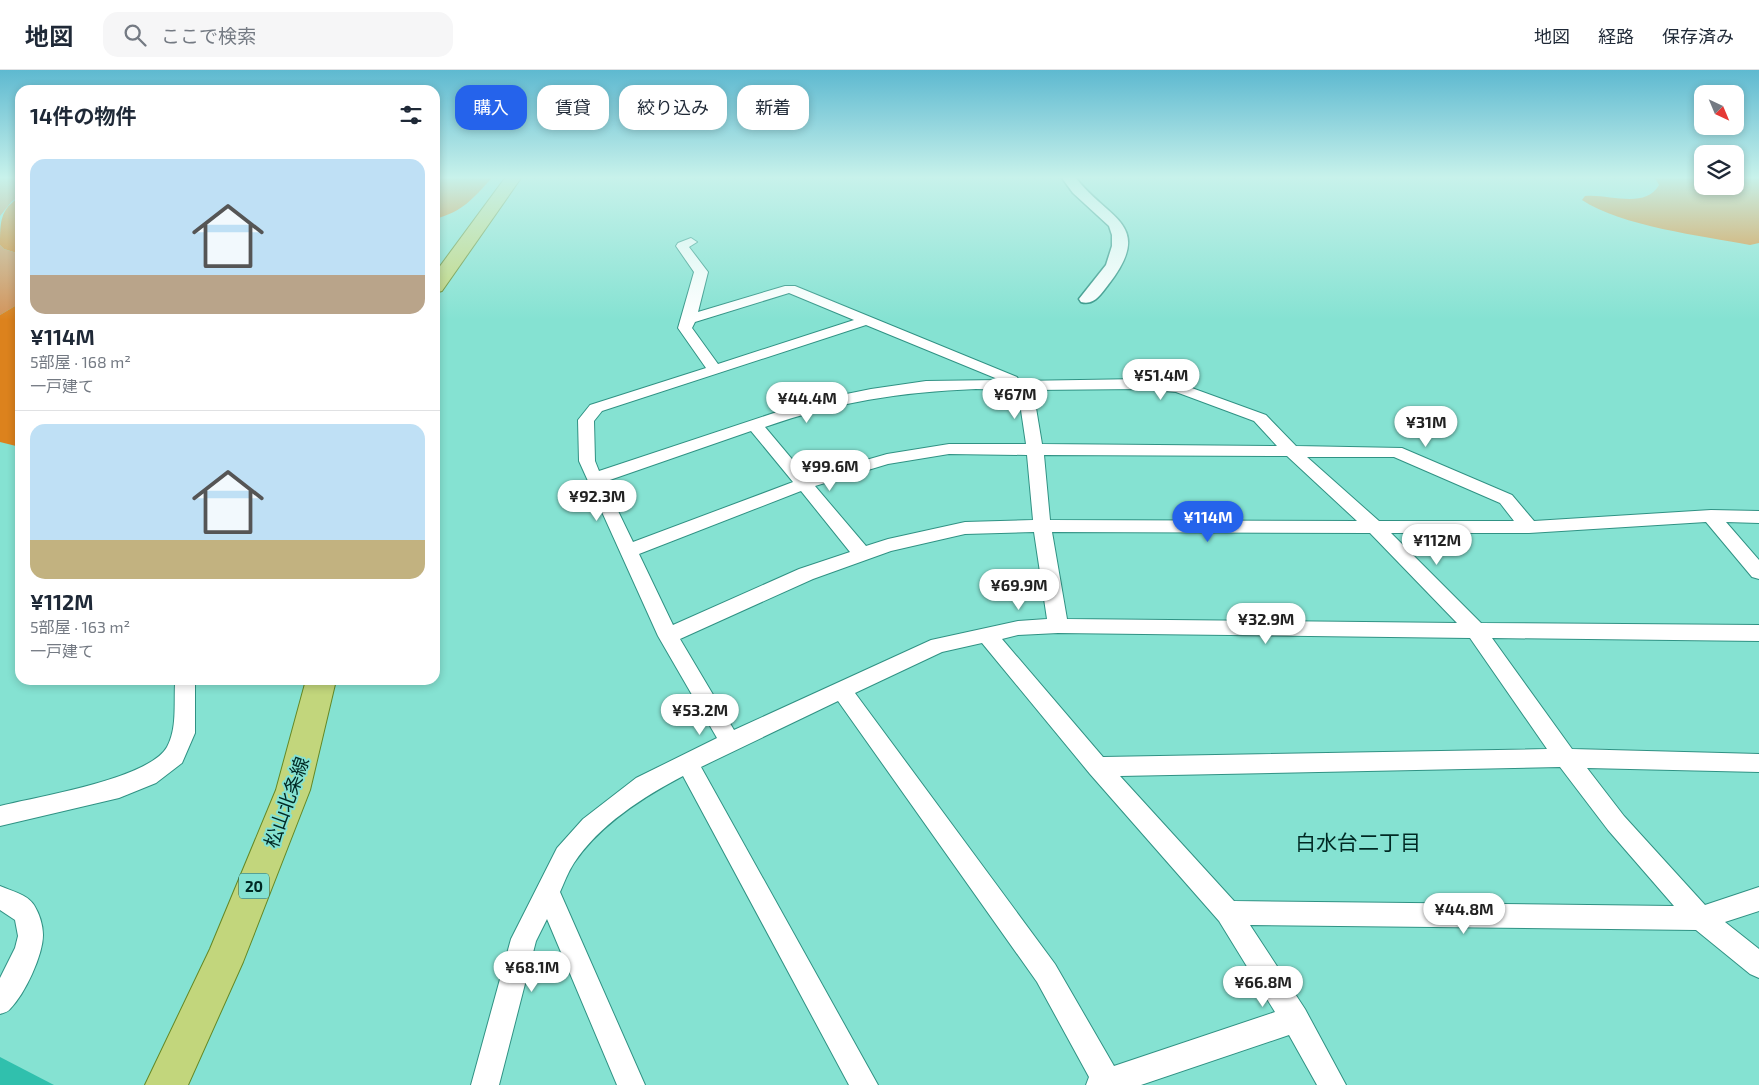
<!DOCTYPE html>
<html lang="ja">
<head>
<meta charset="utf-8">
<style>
  body { margin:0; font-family:"Exo 2","Noto Sans JP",sans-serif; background:#f6f6f7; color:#1f2937; height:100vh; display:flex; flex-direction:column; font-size:19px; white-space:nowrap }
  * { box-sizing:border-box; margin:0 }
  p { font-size:16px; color:#747a83 }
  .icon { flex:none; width:28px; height:28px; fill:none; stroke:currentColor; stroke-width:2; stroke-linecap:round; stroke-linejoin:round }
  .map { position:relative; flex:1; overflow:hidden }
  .details { position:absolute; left:15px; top:15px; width:425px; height:600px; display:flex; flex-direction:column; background:#fff; border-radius:15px; box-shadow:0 2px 8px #0003 }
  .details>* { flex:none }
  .guide { position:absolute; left:455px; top:15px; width:475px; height:45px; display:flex; gap:10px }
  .needle { width:32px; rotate:136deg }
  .controls { position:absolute; left:1694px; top:15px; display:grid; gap:10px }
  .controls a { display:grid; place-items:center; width:50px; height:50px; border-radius:10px; background:#fff; box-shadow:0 2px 8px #0003; font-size:25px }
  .price { position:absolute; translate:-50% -42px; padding:0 11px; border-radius:18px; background:#fff; color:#222; font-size:16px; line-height:32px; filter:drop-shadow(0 1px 2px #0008) }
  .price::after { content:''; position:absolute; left:50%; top:30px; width:15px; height:11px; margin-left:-8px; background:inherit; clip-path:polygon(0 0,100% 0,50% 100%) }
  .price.on { background:#2563eb; color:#fff }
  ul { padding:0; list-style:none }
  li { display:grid; align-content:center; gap:10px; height:265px; padding:0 15px }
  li+li { border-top:1px solid #e0e1e3 }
  li span { display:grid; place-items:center; height:155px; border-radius:15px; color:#555 }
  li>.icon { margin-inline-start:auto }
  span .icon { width:90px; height:90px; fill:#fffc; stroke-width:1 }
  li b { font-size:21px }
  h2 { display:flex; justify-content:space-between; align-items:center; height:60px; padding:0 15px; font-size:21px }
  .chip { padding:0 18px; border-radius:15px; background:#fff; box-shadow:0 2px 8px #0003; font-size:18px; line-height:45px }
  .chip.on { background:#2563eb; color:#fff }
  header { display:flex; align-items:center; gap:30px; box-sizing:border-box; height:70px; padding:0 25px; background:#fff; border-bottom:1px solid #e0e1e3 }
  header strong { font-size:24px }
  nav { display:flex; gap:28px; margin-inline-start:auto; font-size:18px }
  .search { width:350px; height:45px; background:#f6f6f7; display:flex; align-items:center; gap:12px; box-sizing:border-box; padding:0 18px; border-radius:15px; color:#747a83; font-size:19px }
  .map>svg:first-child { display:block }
  .green { fill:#d39359 }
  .forest { fill:#dc821d }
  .water { fill:#30c0ad }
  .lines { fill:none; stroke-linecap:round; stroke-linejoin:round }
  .minor-casing { stroke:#309284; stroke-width:2 }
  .tertiary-casing { stroke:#309284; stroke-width:3 }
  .primary-casing { stroke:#648825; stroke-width:2 }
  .minor { fill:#fff; fill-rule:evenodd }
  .tertiary { fill:#fff; fill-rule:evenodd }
  .primary { fill:#c2d67c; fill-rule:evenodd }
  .labels { text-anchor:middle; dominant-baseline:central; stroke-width:4; stroke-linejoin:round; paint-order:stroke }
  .shield { fill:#85e2d2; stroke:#286058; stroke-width:1 }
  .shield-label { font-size:15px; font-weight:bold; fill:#002924 }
  .near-street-label { font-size:19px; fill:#002924; stroke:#85e2d2 }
  .near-neighbourhood-label { font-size:21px; fill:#002924; stroke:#85e2d2 }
</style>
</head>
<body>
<header>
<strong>地図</strong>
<div class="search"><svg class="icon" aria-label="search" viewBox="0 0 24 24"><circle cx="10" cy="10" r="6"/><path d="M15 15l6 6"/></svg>ここで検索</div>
<nav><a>地図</a><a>経路</a><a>保存済み</a></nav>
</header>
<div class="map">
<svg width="1759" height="1015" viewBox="0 0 1759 1015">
  <rect width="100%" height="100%" fill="#85e2d2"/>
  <!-- green -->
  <g class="green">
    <polygon points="0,108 20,108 20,127 12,131 0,146"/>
    <polygon points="0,175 4,179 20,184 20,233 0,245"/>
  </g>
  <!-- forest -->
  <g class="forest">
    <path d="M435 108H492C472 129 464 141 435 149Z"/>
    <path d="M1655 108H1702V116H1735V108H1759V173L1750 175C1702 166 1621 156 1582 130L1585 126C1607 123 1645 140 1659 115Z"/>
    <path d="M20 127V184L4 179 0 175C0 152 0 139 20 127Z"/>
    <polygon points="20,233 20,377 0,372 0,245"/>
  </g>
  <!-- water -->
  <polygon class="water" points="0,987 54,1015 0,1015"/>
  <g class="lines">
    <defs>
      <g id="minor">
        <path d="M691 168 697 172 689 177 708 202 698 242 785 216H795L1017 307 1019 311 1141 309 1178 313 1266 345 1296 376 1402 378 1512 425 1534 451 1711 440 1759 441V453L1726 452 1759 490V509L1752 507 1706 452 1529 463H1391L1481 553 1759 555V571L1492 568 1572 679 1759 684V702L1587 698 1624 746 1705 835 1759 817V841L1725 852 1759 879V908L1750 904 1696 860 1250 855 1305 939 1346 1015H1317L1289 965 1141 1015H1086L1089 1007 1037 912 838 631 701 697 878 1015H849L683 706C643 727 599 755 574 793 568 802 564 813 560 822L645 1015H617L547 849 536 871 499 1015H471L511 869 557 778 583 749 636 708 717 668 658 566 579 391 578 350 590 335 706 298 678 258 694 202 676 176 678 173ZM789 223 854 250 718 294 692 258 695 252ZM866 255 1000 310 926 311 871 319 807 332 599 401 595 391 594 351 602 341ZM976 319 1018 320 1026 374H949L887 384 807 407 765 357C836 332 901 322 976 319ZM1141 319 1176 322 1254 351 1277 376 1042 374 1033 320ZM751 361 793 412 633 472 604 412ZM949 384 1027 385 1033 450 965 452 888 469 866 476 815 416 888 394ZM1044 385 1287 386 1357 451 1050 450ZM1307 387H1394L1500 433 1514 451H1379ZM801 421 850 482 799 499 673 555 639 484ZM1034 462 1047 549 1018 551 931 570 734 660 680 569 813 509 891 481 965 464ZM1052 462 1370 463 1457 553 1067 549ZM1058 563 1470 568 1547 679 1103 687 1002 569 1018 565ZM982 573 1090 704 1219 851 1275 942 1114 996 1055 894 855 623 942 582ZM1560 697 1608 760 1674 836 1234 831 1120 706Z"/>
        <path d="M173 610H194L195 613V663L182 693 156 713 119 728 0 756V736C36 727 149 709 167 677 177 659 174 635 175 614Z"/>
        <path d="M0 816C11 821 27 824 34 835 39 843 43 855 43 865 43 885 25 924 10 939 8 942 3 943 0 944V908L15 878 18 866 15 850 0 840Z"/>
      </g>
      <path id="tertiary" d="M1062 108H1076C1107 149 1156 154 1108 215 1101 224 1094 236 1081 232L1079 229 1106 195 1112 176V165L1109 156 1073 123Z"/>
      <g id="primary">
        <polygon points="505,108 521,108 442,221 435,223 435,203"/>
        <polygon points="306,610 336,610 310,720 243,892 188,1015 145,1015 210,879 276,720"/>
      </g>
    </defs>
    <!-- minor casing -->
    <use href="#minor" class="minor-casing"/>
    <!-- tertiary casing -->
    <use href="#tertiary" class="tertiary-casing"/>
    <!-- primary casing -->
    <use href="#primary" class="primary-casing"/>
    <!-- minor -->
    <use href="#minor" class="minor"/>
    <!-- tertiary -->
    <use href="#tertiary" class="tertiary"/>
    <!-- primary -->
    <use href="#primary" class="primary"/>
  </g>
  <!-- sky -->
  <linearGradient id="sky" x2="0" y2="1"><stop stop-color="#5eb9d0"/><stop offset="0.43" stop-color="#c8f2eb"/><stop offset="1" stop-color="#c8f2eb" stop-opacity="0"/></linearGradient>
  <rect width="1759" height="250" fill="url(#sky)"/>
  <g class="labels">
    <!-- shield labels -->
    <rect class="shield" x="239" y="803.5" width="30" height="25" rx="4"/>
    <g class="shield-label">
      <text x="254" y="816">20</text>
    </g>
    <!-- near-street labels -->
    <g class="near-street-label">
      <text transform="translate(286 732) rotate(-70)">松山北条線</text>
    </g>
    <!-- near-neighbourhood labels -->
    <g class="near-neighbourhood-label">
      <text x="1358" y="771">白水台二丁目</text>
    </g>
  </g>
</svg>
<div class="controls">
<a><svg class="needle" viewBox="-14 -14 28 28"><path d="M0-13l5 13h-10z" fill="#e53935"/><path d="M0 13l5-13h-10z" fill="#747a83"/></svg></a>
<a><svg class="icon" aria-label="layers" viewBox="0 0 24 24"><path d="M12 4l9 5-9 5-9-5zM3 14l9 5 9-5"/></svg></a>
</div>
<b class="price" style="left:1161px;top:331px">¥51.4M</b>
<b class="price" style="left:1015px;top:350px">¥67M</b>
<b class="price" style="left:807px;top:354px">¥44.4M</b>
<b class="price" style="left:1426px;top:378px">¥31M</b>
<b class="price" style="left:830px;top:422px">¥99.6M</b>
<b class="price" style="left:597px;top:452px">¥92.3M</b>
<b class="price on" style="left:1208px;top:473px">¥114M</b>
<b class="price" style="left:1437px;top:496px">¥112M</b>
<b class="price" style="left:1019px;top:541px">¥69.9M</b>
<b class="price" style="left:1266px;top:575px">¥32.9M</b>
<b class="price" style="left:700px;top:666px">¥53.2M</b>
<b class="price" style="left:1464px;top:865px">¥44.8M</b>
<b class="price" style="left:532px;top:923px">¥68.1M</b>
<b class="price" style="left:1263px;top:938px">¥66.8M</b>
<div class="guide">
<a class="chip on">購入</a>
<a class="chip">賃貸</a>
<a class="chip">絞り込み</a>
<a class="chip">新着</a>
</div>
<section class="details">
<h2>14件の物件<svg class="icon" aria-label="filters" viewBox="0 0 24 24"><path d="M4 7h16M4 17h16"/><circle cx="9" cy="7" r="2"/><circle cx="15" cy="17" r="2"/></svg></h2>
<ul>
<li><span style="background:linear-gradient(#bfe0f5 75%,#b9a48a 0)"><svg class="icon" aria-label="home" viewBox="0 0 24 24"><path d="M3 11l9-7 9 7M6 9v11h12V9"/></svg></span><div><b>¥114M</b><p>5部屋 · 168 m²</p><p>一戸建て</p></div></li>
<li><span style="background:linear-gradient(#bfe0f5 75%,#c2b280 0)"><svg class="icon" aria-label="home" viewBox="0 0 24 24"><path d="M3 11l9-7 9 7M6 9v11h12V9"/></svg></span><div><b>¥112M</b><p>5部屋 · 163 m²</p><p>一戸建て</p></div></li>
</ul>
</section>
</div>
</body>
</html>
